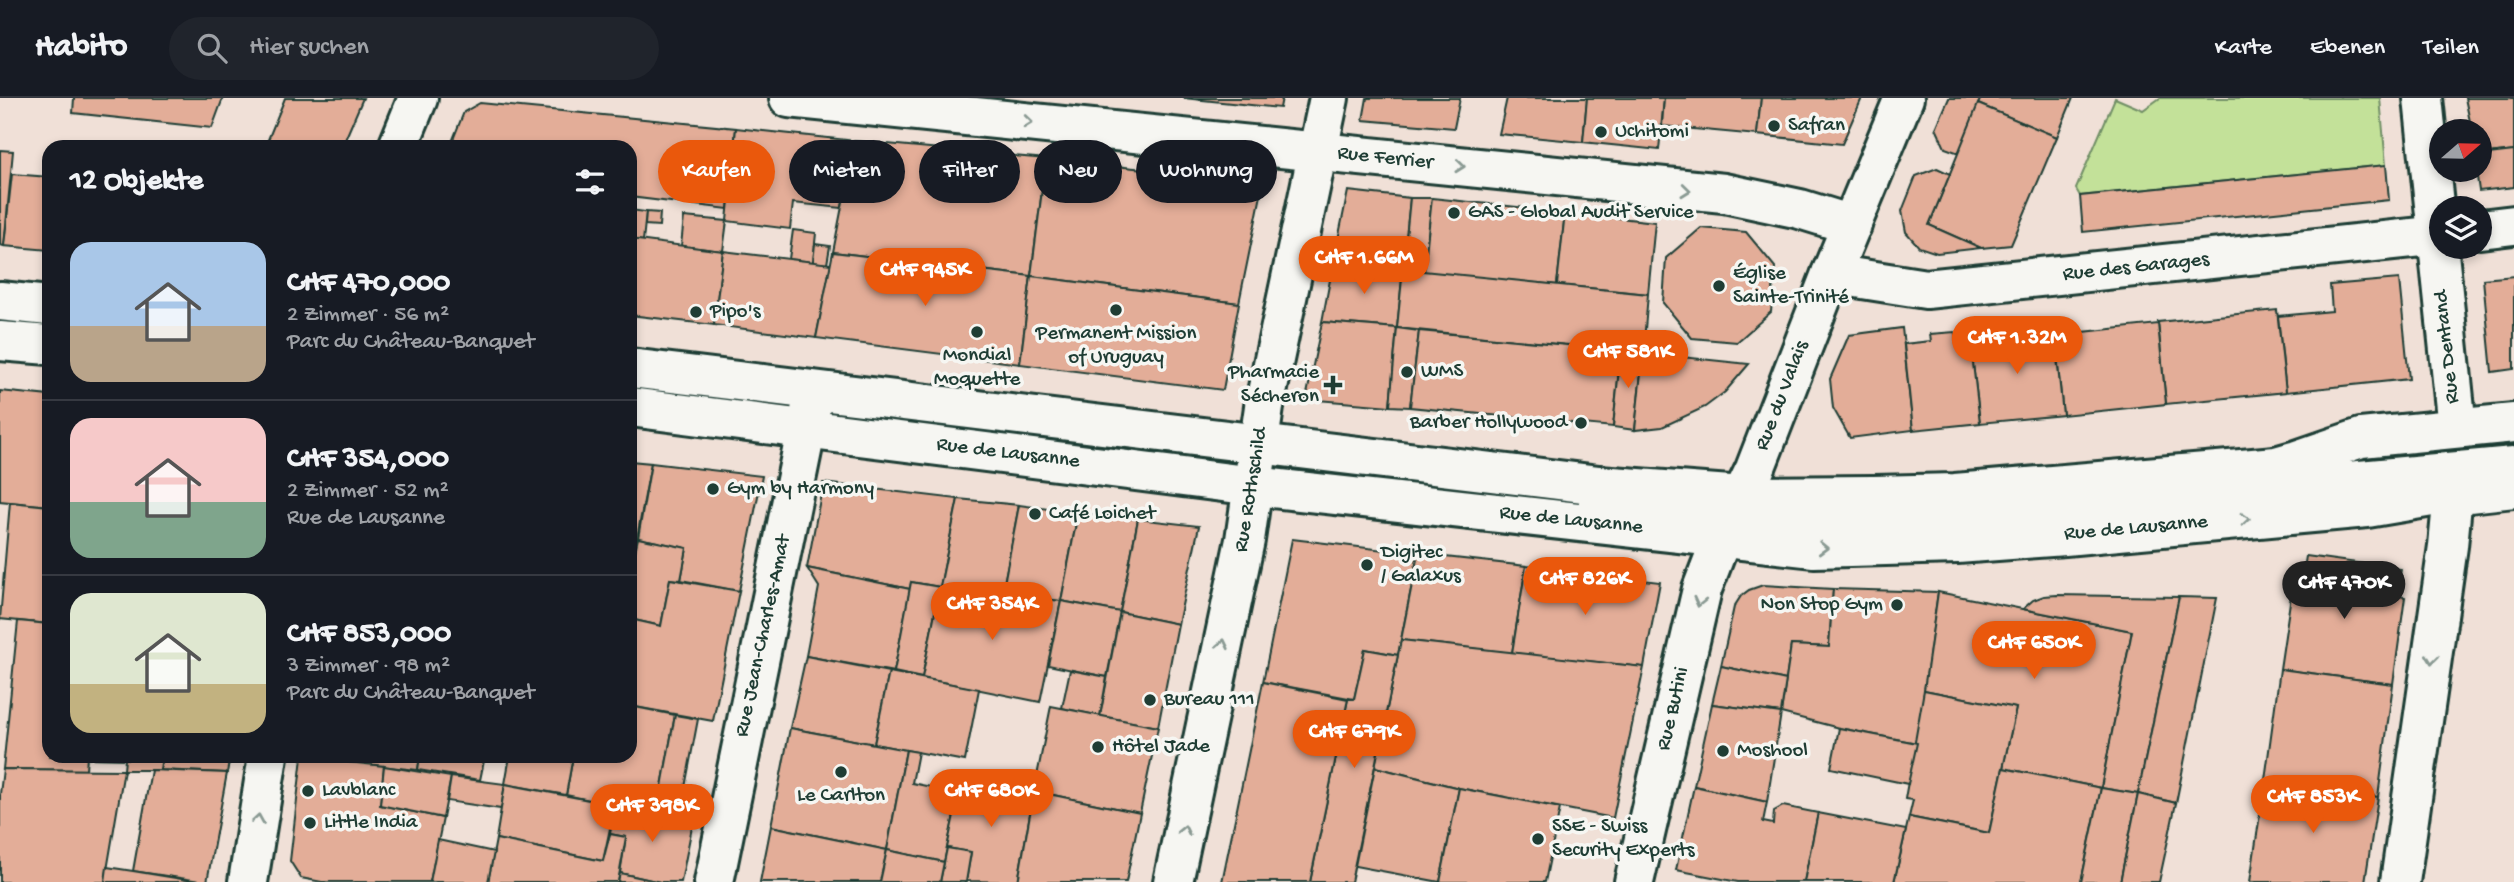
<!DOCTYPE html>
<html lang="de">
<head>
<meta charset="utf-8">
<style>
  body { margin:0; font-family:"Gochi Hand",sans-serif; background:#20242c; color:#f1f3f6; height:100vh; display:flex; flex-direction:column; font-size:26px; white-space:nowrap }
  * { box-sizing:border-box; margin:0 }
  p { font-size:23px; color:#9ea1a6 }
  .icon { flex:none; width:38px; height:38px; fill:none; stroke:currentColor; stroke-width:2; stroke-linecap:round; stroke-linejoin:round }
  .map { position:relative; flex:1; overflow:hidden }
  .sheet { position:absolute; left:42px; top:42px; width:595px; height:623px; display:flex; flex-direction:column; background:#171b24; border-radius:21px; box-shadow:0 4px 10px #0003 }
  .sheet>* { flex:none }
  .banner { position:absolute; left:658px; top:42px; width:665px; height:63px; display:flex; gap:14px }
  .needle { width:46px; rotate:70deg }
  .fabs { position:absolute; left:2429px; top:21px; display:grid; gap:14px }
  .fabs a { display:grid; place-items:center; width:63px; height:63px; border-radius:50%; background:#171b24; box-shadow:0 4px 10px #0003; font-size:35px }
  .price { position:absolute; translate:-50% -60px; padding:0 16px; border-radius:24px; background:#ea580c; color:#fff; font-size:23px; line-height:46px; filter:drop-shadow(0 2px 4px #0008) }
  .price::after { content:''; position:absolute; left:50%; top:42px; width:21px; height:16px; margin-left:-10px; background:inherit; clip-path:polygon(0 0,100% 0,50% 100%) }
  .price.active { background:#222; color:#fff }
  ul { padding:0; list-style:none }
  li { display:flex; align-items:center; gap:21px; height:175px; padding:0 28px }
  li+li { border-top:2px solid #363941 }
  li span { display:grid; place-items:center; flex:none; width:196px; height:140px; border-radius:21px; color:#555 }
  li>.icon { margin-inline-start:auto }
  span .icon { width:84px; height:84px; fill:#fffc; stroke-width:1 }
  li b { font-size:30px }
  h2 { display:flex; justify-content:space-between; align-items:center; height:84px; padding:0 28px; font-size:30px }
  .pill { padding:0 24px; border-radius:32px; background:#171b24; box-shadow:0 4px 10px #0003; font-size:24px; line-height:63px }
  .pill.active { background:#ea580c; color:#fff }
  header { display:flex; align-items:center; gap:42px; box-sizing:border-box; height:98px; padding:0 35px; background:#171b24; border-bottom:2px solid #363941 }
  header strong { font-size:33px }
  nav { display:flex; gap:38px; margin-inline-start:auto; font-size:24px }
  .search { width:490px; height:63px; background:#20242c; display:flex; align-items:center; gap:18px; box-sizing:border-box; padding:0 24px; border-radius:38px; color:#9ea1a6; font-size:26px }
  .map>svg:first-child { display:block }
  .green { fill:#c3e199; stroke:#718f66; stroke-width:2 }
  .building { fill:#e3ad98; stroke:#1f3d34; stroke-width:2 }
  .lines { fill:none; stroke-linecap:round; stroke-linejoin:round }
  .minor-casing { stroke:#1f3d34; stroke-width:44 }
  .major-casing { stroke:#1f3d34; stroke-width:44 }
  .minor { stroke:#f6f6f2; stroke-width:38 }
  .major { stroke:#f6f6f2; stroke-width:38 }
  .oneway { stroke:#8a9a93 }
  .poi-dot { fill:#1f3d34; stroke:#f6f6f2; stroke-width:2.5 }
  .labels { text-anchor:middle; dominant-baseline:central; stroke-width:7; stroke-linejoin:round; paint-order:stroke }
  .poi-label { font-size:21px; fill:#1f3d34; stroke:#f6f6f2; text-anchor:start }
  .street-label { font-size:21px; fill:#1f3d34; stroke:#f6f6f2 }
</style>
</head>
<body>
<header>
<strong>Habito</strong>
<div class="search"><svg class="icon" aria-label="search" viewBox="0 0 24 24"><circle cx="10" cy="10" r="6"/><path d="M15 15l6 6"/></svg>Hier suchen</div>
<nav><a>Karte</a><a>Ebenen</a><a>Teilen</a></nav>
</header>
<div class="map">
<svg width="2514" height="784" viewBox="0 0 2514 784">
  <rect width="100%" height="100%" fill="#f0e0d7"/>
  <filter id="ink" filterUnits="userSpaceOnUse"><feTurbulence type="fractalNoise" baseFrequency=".0143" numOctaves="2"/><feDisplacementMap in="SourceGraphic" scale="14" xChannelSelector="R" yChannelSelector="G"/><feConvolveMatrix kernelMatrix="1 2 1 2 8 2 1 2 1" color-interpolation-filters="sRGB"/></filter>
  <g filter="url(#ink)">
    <!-- green -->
    <polygon class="green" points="2115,0 2143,12 2160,0 2380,0 2386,67 2080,98 2076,91"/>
    <!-- building -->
    <g class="building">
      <polygon points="74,0 223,0 212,30 73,15"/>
      <polygon points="285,0 363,0 342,49 265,49"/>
      <polygon points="1183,0 1282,0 1280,10"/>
      <polygon points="1367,0 1460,0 1454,30 1363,22"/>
      <polygon points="1507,0 1587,0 1583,44 1499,36"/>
      <polygon points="1587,0 1664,0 1659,52 1583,44"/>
      <polygon points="1664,0 1761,0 1757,37 1662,28"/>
      <polygon points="1761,0 1862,0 1842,46 1757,37"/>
      <polygon points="1949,0 1981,0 1959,55 1945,50 1936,30"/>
      <polygon points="1981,0 2073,0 2057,39 1978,6"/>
      <polygon points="2465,0 2514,0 2514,53 2480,57 2480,33 2472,33"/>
      <polygon points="480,5 736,30 728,111 630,99 630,49 450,49 464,14"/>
      <polygon points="1978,6 2057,39 2011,147 1981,150 1929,127"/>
      <polygon points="736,30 855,43 842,110 793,105 790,131 727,123"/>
      <polygon points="855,43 1046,61 1031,178 833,154"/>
      <polygon points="0,52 13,53 4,148 0,147"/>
      <polygon points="2514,53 2514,89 2479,93 2476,72 2480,72 2480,57"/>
      <polygon points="1046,61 1252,82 1261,97 1239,205 1031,178"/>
      <polygon points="2386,67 2389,102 2083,134 2080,98"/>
      <polygon points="1937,70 1950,76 1929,127 1981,150 1937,155 1919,149 1906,134 1902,113 1916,78"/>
      <polygon points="12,76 49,79 49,152 4,148"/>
      <polygon points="1348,93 1410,100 1403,171 1333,166"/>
      <polygon points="1410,100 1432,100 1424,174 1403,171"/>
      <polygon points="1432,100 1565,114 1557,187 1424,174"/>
      <polygon points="630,112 646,114 643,143 630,141"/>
      <polygon points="646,114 660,115 659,128 645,127"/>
      <polygon points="1565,114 1655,124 1648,196 1557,187"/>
      <polygon points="684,119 727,123 723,153 681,148"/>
      <polygon points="1701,130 1746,134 1775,169 1771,214 1737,244 1692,240 1663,205 1666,160"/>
      <polygon points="793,132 816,135 813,164 789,161"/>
      <polygon points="630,141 723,153 714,227 630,217"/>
      <polygon points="815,146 830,148 827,166 813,164"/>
      <polygon points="723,153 831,166 816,240 714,227"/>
      <polygon points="833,154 1031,178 1020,266 816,240"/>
      <polygon points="1333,166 1403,171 1397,230 1322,224"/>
      <polygon points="1403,171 1648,196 1643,255 1397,230"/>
      <polygon points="1031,178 1239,205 1223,292 1020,266"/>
      <polygon points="2514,178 2514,271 2492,274 2483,181"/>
      <polygon points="2399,181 2409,281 2286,294 2278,218 2332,213 2330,187"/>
      <polygon points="2277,212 2286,294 2166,306 2158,224"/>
      <polygon points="1322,224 1397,230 1390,308 1306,301"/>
      <polygon points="2158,226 2166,306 2063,317 2055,237"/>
      <polygon points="1397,230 1419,233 1410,309 1390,308"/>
      <polygon points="1902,230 1913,332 1850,340 1833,310 1830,281 1849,237"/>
      <polygon points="2054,231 2063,317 1980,325 1970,240"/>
      <polygon points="1419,233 1621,252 1613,329 1410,309"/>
      <polygon points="1955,234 1956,241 1970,240 1980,325 1913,332 1904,246 1931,243 1930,236"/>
      <polygon points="1621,252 1643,255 1635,332 1613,329"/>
      <polygon points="1643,255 1749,266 1725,294 1705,309 1662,329 1635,332"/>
      <polygon points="0,293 49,298 49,408 0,403"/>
      <polygon points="630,363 651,365 630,477"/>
      <polygon points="651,365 762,378 739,493 681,482 687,450 638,440"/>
      <polygon points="823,385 958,401 940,489 911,484 910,491 807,470"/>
      <polygon points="958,401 1019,407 1002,496 940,489"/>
      <polygon points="10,404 49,408 49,526 0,521"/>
      <polygon points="1019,407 1078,415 1061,503 1002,496"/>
      <polygon points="1078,415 1138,421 1120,514 1061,503"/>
      <polygon points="1138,421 1199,428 1178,526 1120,514"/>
      <polygon points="638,440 687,450 681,482 670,481 661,528 630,521 630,477"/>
      <polygon points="1292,441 1418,456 1398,557 1365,551 1354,601 1263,584"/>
      <polygon points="1418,456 1526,468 1512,555 1401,542"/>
      <polygon points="2306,458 2401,471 2397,498 2405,499 2393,586 2280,571 2294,477 2303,478"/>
      <polygon points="1526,468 1660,484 1644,569 1512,555"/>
      <polygon points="807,470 910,491 894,574 806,558 819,489"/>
      <polygon points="670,481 739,493 713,623 630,608 630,521 661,528"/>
      <polygon points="911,484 940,489 922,580 894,574"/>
      <polygon points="1763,487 1833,491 1829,549 1791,547 1786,582 1721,568 1734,509 1741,498 1749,492"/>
      <polygon points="940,489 1061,503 1040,604 922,580"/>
      <polygon points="1833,491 1938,494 1917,645 1839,630 1781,615 1791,547 1829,549"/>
      <polygon points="1938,494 2132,533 2101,690 2003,670 2016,610 1924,592"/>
      <polygon points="2057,497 2179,499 2138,696 2101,690 2132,533 2023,511 2033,502 2044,498"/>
      <polygon points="2179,499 2217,500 2176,705 2138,696"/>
      <polygon points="1061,503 1120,514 1107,579 1048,567"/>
      <polygon points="1120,514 1178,526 1158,629 1100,618"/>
      <polygon points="18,523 49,526 49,658 87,658 86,672 3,671"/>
      <polygon points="1401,542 1644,569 1613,720 1459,690 1375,669"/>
      <polygon points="1365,551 1398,557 1351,784 1310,784 1348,601 1354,601"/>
      <polygon points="806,558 889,574 874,646 790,630"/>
      <polygon points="1721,568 1786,582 1781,615 1712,606"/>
      <polygon points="2280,571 2393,586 2378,699 2265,682"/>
      <polygon points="1070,572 1107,579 1100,618 1062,610"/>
      <polygon points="889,574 979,591 965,663 874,646"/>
      <polygon points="1263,584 1348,601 1310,784 1222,784"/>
      <polygon points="1924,592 2016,610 1989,735 1909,719 1913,702 1905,701"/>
      <polygon points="1712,606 1781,615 1767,704 1694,688"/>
      <polygon points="630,608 675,617 657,716 566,697 573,658 630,658"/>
      <polygon points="1051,608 1158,629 1140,715 1034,693"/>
      <polygon points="675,617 698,621 679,721 657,716"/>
      <polygon points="790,630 906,652 887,752 771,728"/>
      <polygon points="1839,630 1917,645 1908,686 1831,670"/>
      <polygon points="906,652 918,654 912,685 959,695 944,764 887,752"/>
      <polygon points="87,658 138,658 138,660 125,661 87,660"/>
      <polygon points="162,658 230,658 227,675 160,672"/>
      <polygon points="162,658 160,672 124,672 125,661"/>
      <polygon points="322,658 420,658 418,672 321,662"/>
      <polygon points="420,658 485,658 480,682 418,672"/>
      <polygon points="510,658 573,658 566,697 505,686"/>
      <polygon points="302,659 384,668 380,707 443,720 430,784 322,784 301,780 290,763"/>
      <polygon points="384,668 451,679 443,720 380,707"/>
      <polygon points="1375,669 1459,690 1440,784 1355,768"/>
      <polygon points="2003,670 2101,690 2081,784 1894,784 1909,719 1989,735"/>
      <polygon points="3,671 124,672 105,784 0,784 0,696"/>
      <polygon points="151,672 227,675 207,784 133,773"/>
      <polygon points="451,679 505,686 501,711 447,703"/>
      <polygon points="962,679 1034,693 1018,784 966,783 971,754 947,750"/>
      <polygon points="2265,682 2378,699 2365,784 2250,784"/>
      <polygon points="505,686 615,707 603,763 496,741"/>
      <polygon points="1694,688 1767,704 1763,724 1773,726 1774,713 1783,708 1818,715 1804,784 1738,784 1676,772"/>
      <polygon points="1459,690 1560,710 1545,784 1440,784"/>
      <polygon points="2101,690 2138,696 2120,784 2081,784"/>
      <polygon points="1034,693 1140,715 1126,784 1018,784"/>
      <polygon points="2138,696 2176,705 2159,784 2120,784"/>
      <polygon points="615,707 693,724 681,784 660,784 620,775 626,739 610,736"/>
      <polygon points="1818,715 1906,732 1894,784 1804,784"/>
      <polygon points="771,728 887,752 880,784 760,784"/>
      <polygon points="610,736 626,739 618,784 488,784 496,741 603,763"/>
      <polygon points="438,742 494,754 488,784 430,784"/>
      <polygon points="947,750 971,754 966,784 940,784"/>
      <polygon points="887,752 944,764 940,784 880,784"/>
      <polygon points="107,769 133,773 200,784 105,784"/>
      <polygon points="620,775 660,784 618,784"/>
    </g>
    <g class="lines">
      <defs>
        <g id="minor">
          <polyline points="789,0 1724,95 1800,111 1852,127"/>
          <polyline points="2423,0 2457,330"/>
          <polyline points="398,49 418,0"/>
          <polyline points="2480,131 2514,127"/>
          <polyline points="1831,176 1926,191 2441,137"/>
          <polyline points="1598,405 1769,420 1889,420 2061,409 2514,368"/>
          <polyline points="248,784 268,658"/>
          <polyline points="714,784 813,299"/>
          <polyline points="1173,784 1245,442 1264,309 1329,0"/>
          <polyline points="1634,784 1702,491 1722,439 1755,371 1831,176 1904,0"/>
          <polyline points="2400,784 2448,448 2453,396"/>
        </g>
        <g id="major">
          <polyline points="0,203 49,208"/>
          <polyline points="0,243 49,247"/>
          <polyline points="630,270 1599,387 1743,398 1874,397 1955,395 2253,370 2276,368 2297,362 2361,340 2514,325"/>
          <polyline points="630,309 1254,388 1814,450 1957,446 2065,438 2367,410 2432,399 2514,390"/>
        </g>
      </defs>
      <!-- minor casing -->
      <use href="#minor" class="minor-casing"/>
      <!-- major casing -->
      <use href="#major" class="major-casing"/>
      <!-- minor -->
      <use href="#minor" class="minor"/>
      <!-- major -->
      <use href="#major" class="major"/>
    </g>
    <!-- one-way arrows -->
    <defs><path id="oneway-chevron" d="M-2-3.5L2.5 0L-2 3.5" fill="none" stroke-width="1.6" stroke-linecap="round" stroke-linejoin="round" transform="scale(1.75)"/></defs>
    <g class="oneway">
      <use href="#oneway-chevron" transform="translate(1028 24) rotate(6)"/>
      <use href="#oneway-chevron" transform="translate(1460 68) rotate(6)"/>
      <use href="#oneway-chevron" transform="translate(1686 92) rotate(6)"/>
      <use href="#oneway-chevron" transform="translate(2245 421) rotate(-5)"/>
      <use href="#oneway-chevron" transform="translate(1823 450) rotate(2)"/>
      <use href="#oneway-chevron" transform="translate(1699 504) rotate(103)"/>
      <use href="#oneway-chevron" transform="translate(1223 546) rotate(-78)"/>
      <use href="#oneway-chevron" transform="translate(2432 561) rotate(97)"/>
      <use href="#oneway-chevron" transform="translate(258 721) rotate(-81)"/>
      <use href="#oneway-chevron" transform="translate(1184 732) rotate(-78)"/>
    </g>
  </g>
  <!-- markers -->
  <g class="poi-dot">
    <circle cx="1774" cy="28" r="7"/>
    <circle cx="1601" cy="34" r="7"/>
    <circle cx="1454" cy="115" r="7"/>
    <circle cx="1719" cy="188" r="7"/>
    <circle cx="1116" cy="212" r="7"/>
    <circle cx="696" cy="214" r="7"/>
    <circle cx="977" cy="234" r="7"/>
    <circle cx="1407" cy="274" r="7"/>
    <path d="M1329.5 276.5h7v7h7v7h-7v7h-7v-7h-7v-7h7z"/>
    <circle cx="1581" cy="325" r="7"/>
    <circle cx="713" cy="391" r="7"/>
    <circle cx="1035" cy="416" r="7"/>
    <circle cx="1367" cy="467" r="7"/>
    <circle cx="1897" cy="507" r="7"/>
    <circle cx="1150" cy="602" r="7"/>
    <circle cx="1098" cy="649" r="7"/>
    <circle cx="1723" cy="653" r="7"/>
    <circle cx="841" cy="674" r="7"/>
    <circle cx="308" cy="693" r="7"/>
    <circle cx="310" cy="725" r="7"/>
    <circle cx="1538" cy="741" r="7"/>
  </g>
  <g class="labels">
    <!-- poi labels -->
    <g class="poi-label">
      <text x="1788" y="28">Safran</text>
      <text x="1615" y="34">Uchitomi</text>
      <text x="1468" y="115">GAS - Global Audit Service</text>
      <text x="1733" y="176">Église<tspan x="1733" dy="24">Sainte-Trinité</tspan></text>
      <text x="710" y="214">Pipo's</text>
      <text x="1116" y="236" text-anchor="middle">Permanent Mission<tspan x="1116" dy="24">of Uruguay</tspan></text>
      <text x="977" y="258" text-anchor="middle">Mondial<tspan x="977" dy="24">Moquette</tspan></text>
      <text x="1421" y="274">WMS</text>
      <text x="1319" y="275" text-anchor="end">Pharmacie<tspan x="1319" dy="24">Sécheron</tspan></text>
      <text x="1567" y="325" text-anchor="end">Barber Hollywood</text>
      <text x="727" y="391">Gym by Harmony</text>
      <text x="1049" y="416">Café Loichet</text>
      <text x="1381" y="455">Digitec<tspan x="1381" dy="24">/ Galaxus</tspan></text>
      <text x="1883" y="507" text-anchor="end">Non Stop Gym</text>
      <text x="1164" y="602">Bureau 111</text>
      <text x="1112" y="649">Hôtel Jade</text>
      <text x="1737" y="653">Moshool</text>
      <text x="322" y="693">Lavblanc</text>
      <text x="841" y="698" text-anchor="middle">Le Carlton</text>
      <text x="324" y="725">Little India</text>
      <text x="1552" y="729">SSE - Swiss<tspan x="1552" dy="24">Security Experts</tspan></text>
    </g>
    <!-- street labels -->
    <g class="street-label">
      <text transform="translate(1385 61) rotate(6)">Rue Ferrier</text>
      <text transform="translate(2136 170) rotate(-6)">Rue des Garages</text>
      <text transform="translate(2448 249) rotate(-96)">Rue Dentand</text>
      <text transform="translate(1783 298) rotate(-69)">Rue du Valais</text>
      <text transform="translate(1008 356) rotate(7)">Rue de Lausanne</text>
      <text transform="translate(1252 392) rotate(-81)">Rue Rothschild</text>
      <text transform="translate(1571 423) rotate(6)">Rue de Lausanne</text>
      <text transform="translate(2136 431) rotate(-5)">Rue de Lausanne</text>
      <text transform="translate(764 538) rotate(-78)">Rue Jean-Charles-Amat</text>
      <text transform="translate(1674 611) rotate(-77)">Rue Butini</text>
    </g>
  </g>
</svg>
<div class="fabs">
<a><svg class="needle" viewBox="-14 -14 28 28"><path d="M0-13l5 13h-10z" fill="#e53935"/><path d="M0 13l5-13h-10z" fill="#9ea1a6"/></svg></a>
<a><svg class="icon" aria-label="layers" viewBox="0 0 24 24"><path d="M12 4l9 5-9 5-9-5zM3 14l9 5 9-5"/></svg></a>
</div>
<b class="price" style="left:1364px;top:198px">CHF 1.66M</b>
<b class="price" style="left:925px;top:210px">CHF 945K</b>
<b class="price" style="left:2017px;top:278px">CHF 1.32M</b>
<b class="price" style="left:1628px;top:292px">CHF 581K</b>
<b class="price" style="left:1585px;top:519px">CHF 826K</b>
<b class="price active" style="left:2344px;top:523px">CHF 470K</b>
<b class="price" style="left:992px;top:544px">CHF 354K</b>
<b class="price" style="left:2034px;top:583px">CHF 650K</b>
<b class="price" style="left:1354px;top:672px">CHF 679K</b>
<b class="price" style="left:991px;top:731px">CHF 680K</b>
<b class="price" style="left:2313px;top:737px">CHF 853K</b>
<b class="price" style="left:652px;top:746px">CHF 398K</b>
<div class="banner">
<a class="pill active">Kaufen</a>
<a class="pill">Mieten</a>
<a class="pill">Filter</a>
<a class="pill">Neu</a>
<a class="pill">Wohnung</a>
</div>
<section class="sheet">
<h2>12 Objekte<svg class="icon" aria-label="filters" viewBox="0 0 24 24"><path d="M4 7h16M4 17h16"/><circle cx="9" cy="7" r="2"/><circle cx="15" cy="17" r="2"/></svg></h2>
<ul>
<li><span style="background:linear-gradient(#a9c7e8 60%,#b9a48a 0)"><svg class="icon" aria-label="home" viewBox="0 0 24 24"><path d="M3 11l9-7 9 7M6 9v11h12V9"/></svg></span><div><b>CHF 470,000</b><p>2 Zimmer · 56 m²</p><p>Parc du Château-Banquet</p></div></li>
<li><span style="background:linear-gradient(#f6c9c9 60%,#7fa58c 0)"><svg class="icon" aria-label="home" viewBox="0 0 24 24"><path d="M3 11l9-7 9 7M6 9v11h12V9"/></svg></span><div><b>CHF 354,000</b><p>2 Zimmer · 52 m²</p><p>Rue de Lausanne</p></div></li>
<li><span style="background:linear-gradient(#dfe7d0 65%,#c2b280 0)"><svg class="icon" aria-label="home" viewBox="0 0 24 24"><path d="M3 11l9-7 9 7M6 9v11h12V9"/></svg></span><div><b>CHF 853,000</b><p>3 Zimmer · 98 m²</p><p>Parc du Château-Banquet</p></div></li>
</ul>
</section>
</div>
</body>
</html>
